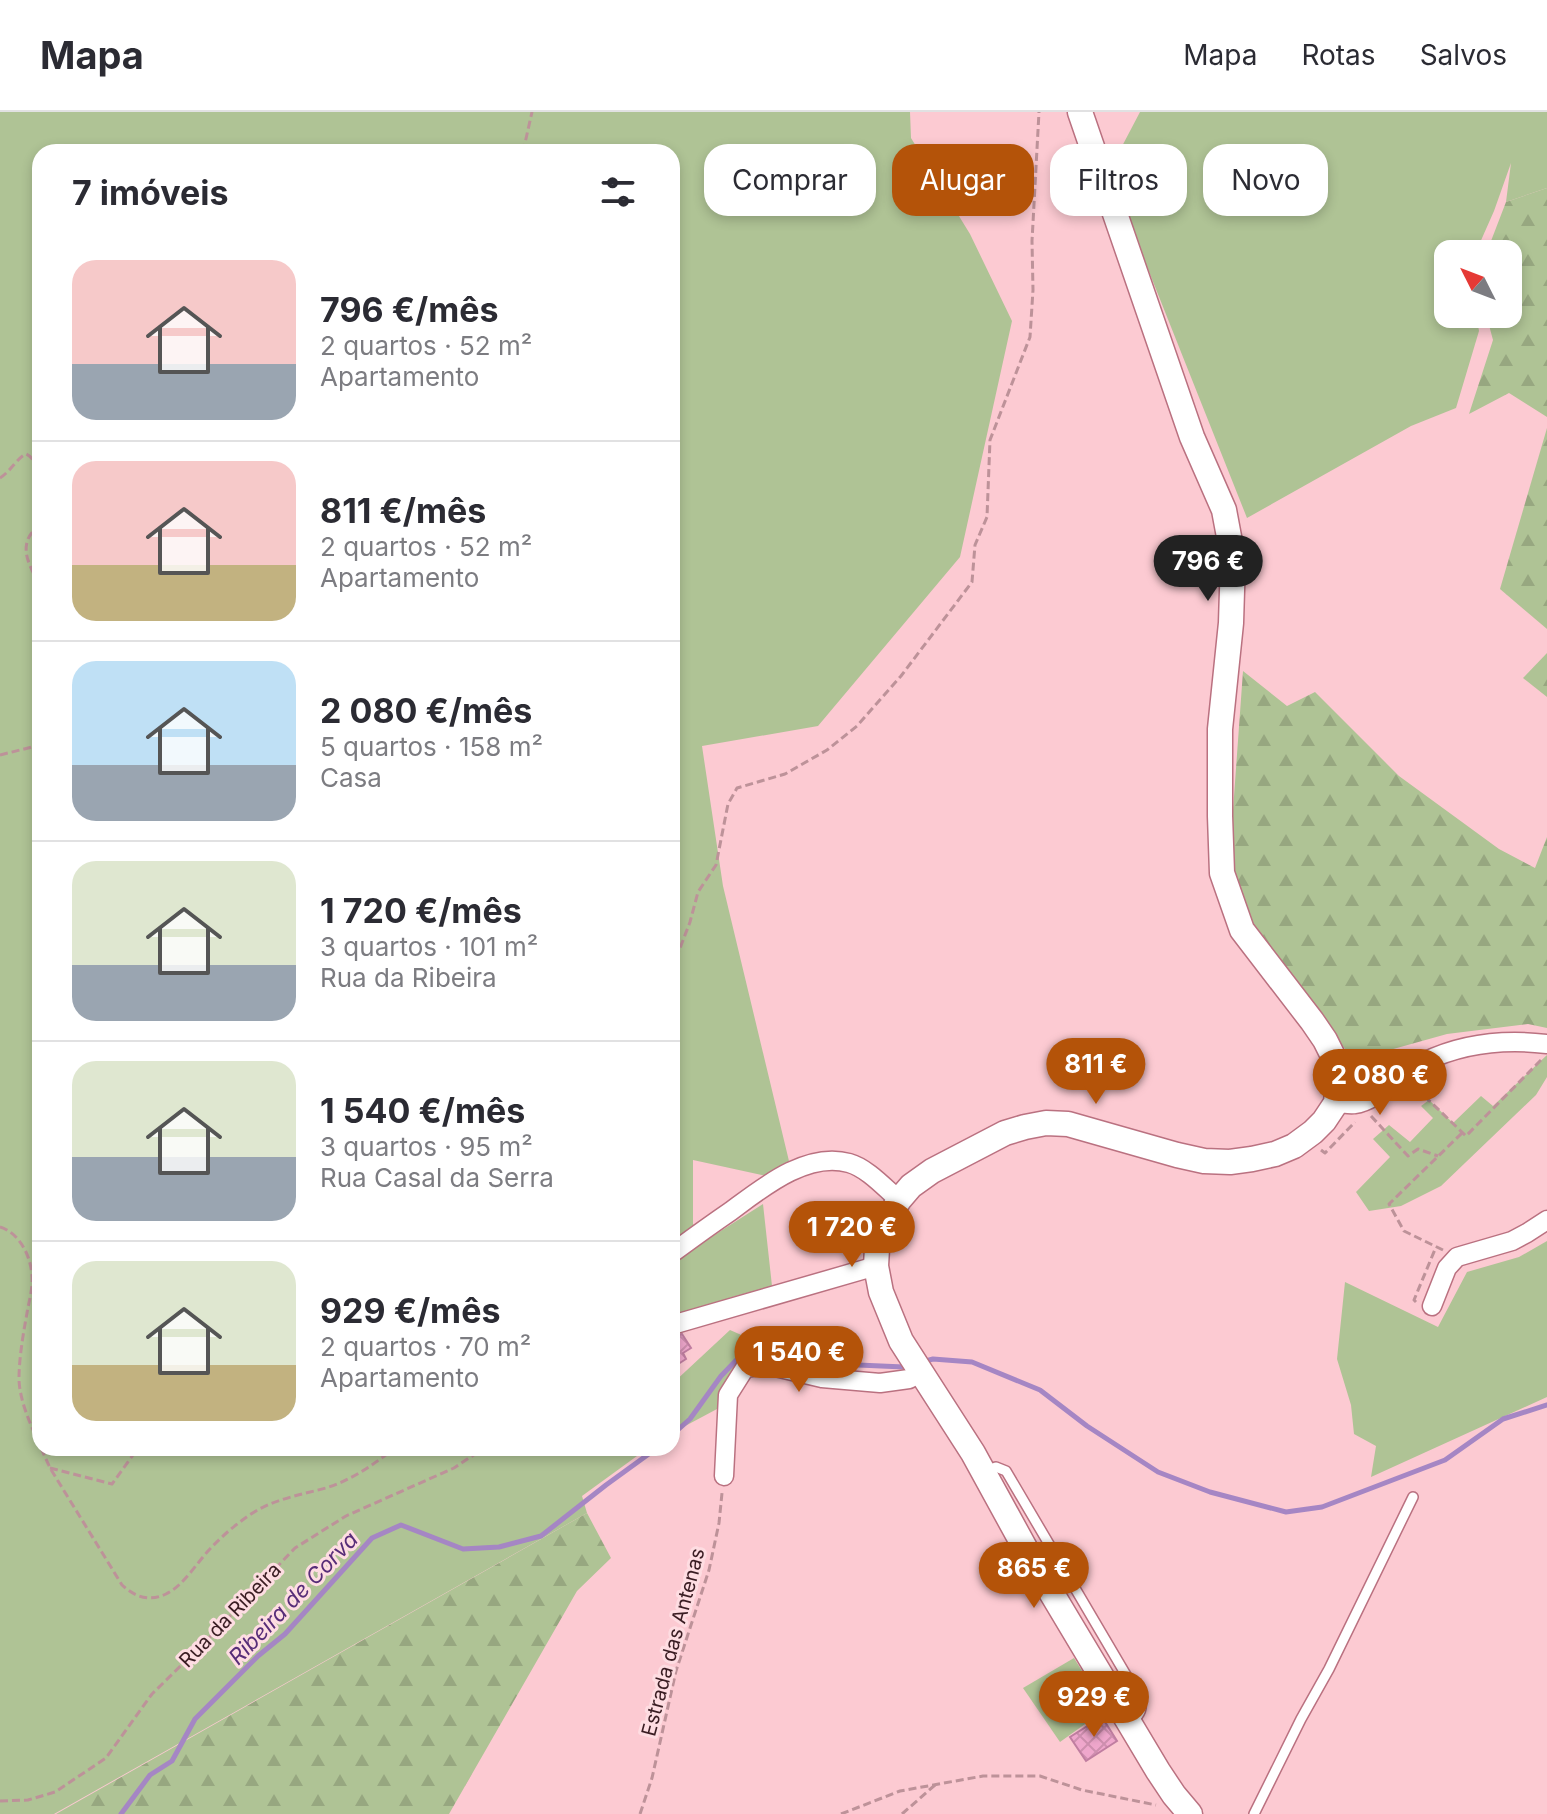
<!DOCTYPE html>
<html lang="pt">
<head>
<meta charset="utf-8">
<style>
  body { margin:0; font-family:Inter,sans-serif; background:#f7f7f7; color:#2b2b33; height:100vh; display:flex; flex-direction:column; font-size:30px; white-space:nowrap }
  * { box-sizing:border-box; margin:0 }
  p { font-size:26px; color:#7c7c81 }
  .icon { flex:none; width:44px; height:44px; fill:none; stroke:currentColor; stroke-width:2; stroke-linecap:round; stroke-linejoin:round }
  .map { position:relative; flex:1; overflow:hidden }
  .sheet { position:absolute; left:32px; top:32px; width:648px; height:1312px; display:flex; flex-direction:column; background:#fff; border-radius:24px; box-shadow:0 4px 12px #0003 }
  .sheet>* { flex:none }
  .top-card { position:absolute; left:704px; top:32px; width:722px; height:72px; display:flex; gap:16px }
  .needle { width:52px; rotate:312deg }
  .buttons { position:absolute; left:1434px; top:128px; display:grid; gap:16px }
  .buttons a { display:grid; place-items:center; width:88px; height:88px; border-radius:16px; background:#fff; box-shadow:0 4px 12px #0003; font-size:40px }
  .price { position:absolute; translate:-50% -68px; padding:0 18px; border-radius:28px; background:#b45309; color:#fff; font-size:26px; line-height:52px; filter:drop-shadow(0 2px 4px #0008) }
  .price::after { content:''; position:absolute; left:50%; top:48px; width:24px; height:18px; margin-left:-12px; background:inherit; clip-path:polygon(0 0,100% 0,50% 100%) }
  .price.active { background:#222; color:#fff }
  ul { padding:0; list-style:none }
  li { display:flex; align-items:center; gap:24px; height:200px; padding:0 40px }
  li+li { border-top:2px solid #e1e1e2 }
  li span { display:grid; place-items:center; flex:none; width:224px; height:160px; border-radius:24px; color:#555 }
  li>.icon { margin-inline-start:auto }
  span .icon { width:96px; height:96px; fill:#fffc; stroke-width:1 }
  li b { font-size:34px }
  h2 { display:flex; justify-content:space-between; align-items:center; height:96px; padding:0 40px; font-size:34px }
  .pill { padding:0 28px; border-radius:24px; background:#fff; box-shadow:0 4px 12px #0003; font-size:28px; line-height:72px }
  .pill.active { background:#b45309; color:#fff }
  header { display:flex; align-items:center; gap:48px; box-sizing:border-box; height:112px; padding:0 40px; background:#fff; border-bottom:2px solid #e1e1e2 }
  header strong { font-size:38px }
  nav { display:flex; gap:44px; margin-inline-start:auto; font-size:28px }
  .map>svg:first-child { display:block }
  .green { fill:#afc395 }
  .forest { fill:url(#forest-firs) }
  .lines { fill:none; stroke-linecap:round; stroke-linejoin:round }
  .stream { stroke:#a586c4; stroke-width:5 }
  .building { fill:url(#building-cross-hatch); stroke:#c07ea1; stroke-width:2 }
  .service-casing { stroke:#ba7180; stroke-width:12 }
  .minor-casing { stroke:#ba7180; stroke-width:21 }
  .tertiary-casing { stroke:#ba7180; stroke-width:27 }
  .path { stroke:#bd9299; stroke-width:3; stroke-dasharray:8 4; stroke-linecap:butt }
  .service { stroke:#fff; stroke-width:9 }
  .minor { stroke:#fff; stroke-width:18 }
  .tertiary { stroke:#fff; stroke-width:24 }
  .labels { text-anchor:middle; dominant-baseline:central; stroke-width:6; stroke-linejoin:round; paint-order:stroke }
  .street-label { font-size:20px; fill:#3a1d23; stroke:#fedde2 }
  .water-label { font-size:22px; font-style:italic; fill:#572d78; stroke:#fedde2 }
</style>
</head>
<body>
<header>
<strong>Mapa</strong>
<nav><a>Mapa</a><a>Rotas</a><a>Salvos</a></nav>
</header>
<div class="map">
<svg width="1547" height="1702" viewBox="0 0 1547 1702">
  <defs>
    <pattern id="forest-firs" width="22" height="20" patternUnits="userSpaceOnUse" patternTransform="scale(2)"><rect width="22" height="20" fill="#afc395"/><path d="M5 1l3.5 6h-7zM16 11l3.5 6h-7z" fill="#97a780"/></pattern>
    <pattern id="building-cross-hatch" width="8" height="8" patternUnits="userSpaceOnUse" patternTransform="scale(2)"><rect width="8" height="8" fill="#efa7cc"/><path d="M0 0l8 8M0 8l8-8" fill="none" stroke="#ce8faf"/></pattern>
  </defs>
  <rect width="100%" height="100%" fill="#fccad2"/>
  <!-- green -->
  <g class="green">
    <polygon points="0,0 910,0 911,26 970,122 1012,209 960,445 818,614 702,634 723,774 794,1070 693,1048 693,1112 705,1129 763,1092 772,1174 729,1186 672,1210 672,40 40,40 40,1336 648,1336 582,1384 587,1401 54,1702 0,1702"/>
    <polygon points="1140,0 1547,0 1547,76 1506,90 1511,51 1494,99 1475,142 1448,142 1448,202 1476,202 1479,219 1456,296 1411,314 1247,406 1109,59"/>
    <polygon points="1547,943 1547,965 1536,983 1441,1074 1401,1094 1369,1099 1356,1080 1390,1045 1373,1027 1389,1013 1410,1030 1433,1006 1421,994 1429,988 1453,1011 1481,984 1493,994"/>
    <polygon points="1547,1129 1547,1285 1371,1365 1376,1334 1354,1322 1351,1293 1337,1247 1345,1170 1438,1215 1467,1160 1519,1145"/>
    <polygon points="730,1218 755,1229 726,1270 717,1297 672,1321 672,1272"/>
    <polygon points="1074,1546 1106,1597 1060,1630 1023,1576"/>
  </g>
  <!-- forest -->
  <g class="forest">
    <polygon points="1547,76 1547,305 1509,281 1469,302 1493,228 1486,202 1508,202 1508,142 1486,142 1506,90"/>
    <polygon points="1547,316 1547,517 1500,477"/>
    <polygon points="1547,541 1547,585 1523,566"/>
    <polygon points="1243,559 1287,594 1315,580 1399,664 1499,737 1535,756 1547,725 1547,916 1528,912 1447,922 1354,948 1245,811 1230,740"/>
    <polygon points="587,1401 611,1446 577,1479 449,1702 56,1702"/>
  </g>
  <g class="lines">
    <!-- stream -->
    <g class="stream">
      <polyline points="922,1250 933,1247 972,1250 1040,1278 1087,1314 1158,1360 1210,1380 1286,1400 1322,1395 1445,1348 1503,1307 1547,1293"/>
      <polyline points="672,1323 690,1307 721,1264 748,1236 812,1251 904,1255 909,1254"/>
      <polyline points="121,1702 150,1663 172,1649 195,1607 258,1544 285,1522 372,1426 401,1413 463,1437 499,1435 541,1424 606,1373 657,1336"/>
    </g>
  </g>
  <!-- building -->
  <g class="building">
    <polygon points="682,1222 691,1236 683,1241 686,1247 672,1256 672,1225"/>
    <polygon points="1102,1605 1117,1629 1086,1649 1070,1625"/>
  </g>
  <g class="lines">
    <defs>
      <g id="service">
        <path d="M985 1359 996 1355 1006 1359 1139 1585C1144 1596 1140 1602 1132 1610"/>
        <polyline points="1254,1702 1301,1607 1329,1557 1413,1385"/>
      </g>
      <g id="minor">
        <polyline points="1337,960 1406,960"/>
        <path d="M1336 991C1342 991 1349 993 1355 992 1376 990 1403 960 1424 950 1463 931 1505 927 1547 932"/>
        <path d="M675 1139C694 1125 712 1112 731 1099 762 1076 807 1039 849 1051 867 1056 884 1075 899 1088"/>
        <polyline points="1432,1194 1447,1156 1457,1145 1512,1129 1527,1121 1547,1108"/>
        <polyline points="672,1213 876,1154"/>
        <polyline points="724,1364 728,1283 745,1256 767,1253 822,1266 880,1271 909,1267 921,1261"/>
      </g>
      <polyline id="tertiary" points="1080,0 1192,325 1224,398 1233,446 1231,511 1220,617 1220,704 1222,761 1242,818 1312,909 1325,928 1334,946 1338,969 1336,991 1324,1009 1313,1020 1294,1034 1275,1042 1252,1047 1230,1050 1204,1049 1177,1043 1068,1012 1046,1011 1025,1015 1005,1021 932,1059 911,1074 899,1088 885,1113 877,1136 876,1154 881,1180 901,1229 973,1341 1030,1445 1158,1659 1174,1683 1190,1702"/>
    </defs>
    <!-- service casing -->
    <use href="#service" class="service-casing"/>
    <!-- minor casing -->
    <use href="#minor" class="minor-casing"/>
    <!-- tertiary casing -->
    <use href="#tertiary" class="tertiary-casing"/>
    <!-- path -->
    <g class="path">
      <polyline points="523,40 532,0"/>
      <path d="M0 366C11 359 18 345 26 342 35 346 38 357 40 366"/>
      <polyline points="40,367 38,388 40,395"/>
      <path d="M40 411C36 416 30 422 28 427 21 445 35 460 40 477"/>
      <polyline points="40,515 38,525 40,529"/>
      <polyline points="0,643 40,633"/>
      <polyline points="672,894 674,889 674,852 690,810 698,780 716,753 728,692 737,676 785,662 827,638 857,614 901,564 972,470 975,433 987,405 990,328 1030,225 1033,178 1032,129 1039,0"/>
      <polyline points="1416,976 1466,1024 1541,948"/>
      <polyline points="1371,1004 1408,1044 1418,1037 1438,1044"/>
      <polyline points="1321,1038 1325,1041 1355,1010"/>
      <path d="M0 1115C20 1121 31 1145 32 1164 33 1176 29 1189 27 1201 23 1223 19 1246 19 1268 20 1290 31 1314 40 1333"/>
      <polyline points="1443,1138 1404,1119 1389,1092 1462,1021"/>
      <polyline points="1416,1190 1414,1188 1436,1135"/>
      <path d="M41 1336 50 1356 122 1473C135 1485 149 1490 166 1482 183 1474 196 1452 209 1438 222 1424 235 1413 251 1402 274 1387 300 1383 326 1376 352 1368 374 1352 395 1336"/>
      <polyline points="50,1356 112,1372 138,1336"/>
      <polyline points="0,1689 28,1688 55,1680 106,1646 152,1582 208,1527 295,1436 346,1404 454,1356 484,1336"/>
      <polyline points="640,1702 652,1666 676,1559 709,1458 719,1411 722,1381"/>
      <polyline points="841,1702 900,1679 983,1664 1040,1664 1082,1678 1156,1693"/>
      <polyline points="902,1702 935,1673"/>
    </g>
    <!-- service -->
    <use href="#service" class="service"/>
    <!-- minor -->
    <use href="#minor" class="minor"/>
    <!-- tertiary -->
    <use href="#tertiary" class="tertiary"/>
  </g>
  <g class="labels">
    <!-- street labels -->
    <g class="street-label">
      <text transform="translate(230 1503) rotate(-46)">Rua da Ribeira</text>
      <text transform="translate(673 1530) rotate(-75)">Estrada das Antenas</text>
    </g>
    <!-- water labels -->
    <g class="water-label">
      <text transform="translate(293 1486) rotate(-46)">Ribeira de Corva</text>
    </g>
  </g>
</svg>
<div class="buttons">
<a><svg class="needle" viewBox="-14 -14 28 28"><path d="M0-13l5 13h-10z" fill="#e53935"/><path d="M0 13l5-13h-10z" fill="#7c7c81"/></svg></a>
</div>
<b class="price active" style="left:1208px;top:491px">796 €</b>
<b class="price" style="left:1096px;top:994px">811 €</b>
<b class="price" style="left:1380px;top:1005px">2 080 €</b>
<b class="price" style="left:852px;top:1157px">1 720 €</b>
<b class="price" style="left:799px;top:1282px">1 540 €</b>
<b class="price" style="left:1034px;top:1498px">865 €</b>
<b class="price" style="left:1094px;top:1627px">929 €</b>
<div class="top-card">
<a class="pill">Comprar</a>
<a class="pill active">Alugar</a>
<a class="pill">Filtros</a>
<a class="pill">Novo</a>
</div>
<section class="sheet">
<h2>7 imóveis<svg class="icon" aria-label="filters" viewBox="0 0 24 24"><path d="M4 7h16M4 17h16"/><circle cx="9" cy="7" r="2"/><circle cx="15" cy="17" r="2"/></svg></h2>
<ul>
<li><span style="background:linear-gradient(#f6c9c9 65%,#9aa5b1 0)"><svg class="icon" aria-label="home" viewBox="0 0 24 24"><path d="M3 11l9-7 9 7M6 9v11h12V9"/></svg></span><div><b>796 €/mês</b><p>2 quartos · 52 m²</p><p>Apartamento</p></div></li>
<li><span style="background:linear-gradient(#f6c9c9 65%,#c2b280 0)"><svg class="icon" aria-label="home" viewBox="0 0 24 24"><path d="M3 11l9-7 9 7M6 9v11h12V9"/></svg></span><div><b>811 €/mês</b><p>2 quartos · 52 m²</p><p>Apartamento</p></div></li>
<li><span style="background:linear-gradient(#bfe0f5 65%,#9aa5b1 0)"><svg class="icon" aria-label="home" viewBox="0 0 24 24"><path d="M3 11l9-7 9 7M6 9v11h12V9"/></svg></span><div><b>2 080 €/mês</b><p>5 quartos · 158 m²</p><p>Casa</p></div></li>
<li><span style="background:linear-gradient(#dfe7d0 65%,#9aa5b1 0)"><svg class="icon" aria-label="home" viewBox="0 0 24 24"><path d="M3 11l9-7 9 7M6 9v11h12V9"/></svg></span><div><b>1 720 €/mês</b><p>3 quartos · 101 m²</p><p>Rua da Ribeira</p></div></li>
<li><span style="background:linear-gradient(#dfe7d0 60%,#9aa5b1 0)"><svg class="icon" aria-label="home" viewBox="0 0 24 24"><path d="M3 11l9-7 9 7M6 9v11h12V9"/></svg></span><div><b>1 540 €/mês</b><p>3 quartos · 95 m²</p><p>Rua Casal da Serra</p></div></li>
<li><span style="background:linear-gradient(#dfe7d0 65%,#c2b280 0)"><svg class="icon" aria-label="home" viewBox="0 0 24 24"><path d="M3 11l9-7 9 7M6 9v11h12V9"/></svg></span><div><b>929 €/mês</b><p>2 quartos · 70 m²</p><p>Apartamento</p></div></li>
</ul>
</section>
</div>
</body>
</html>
